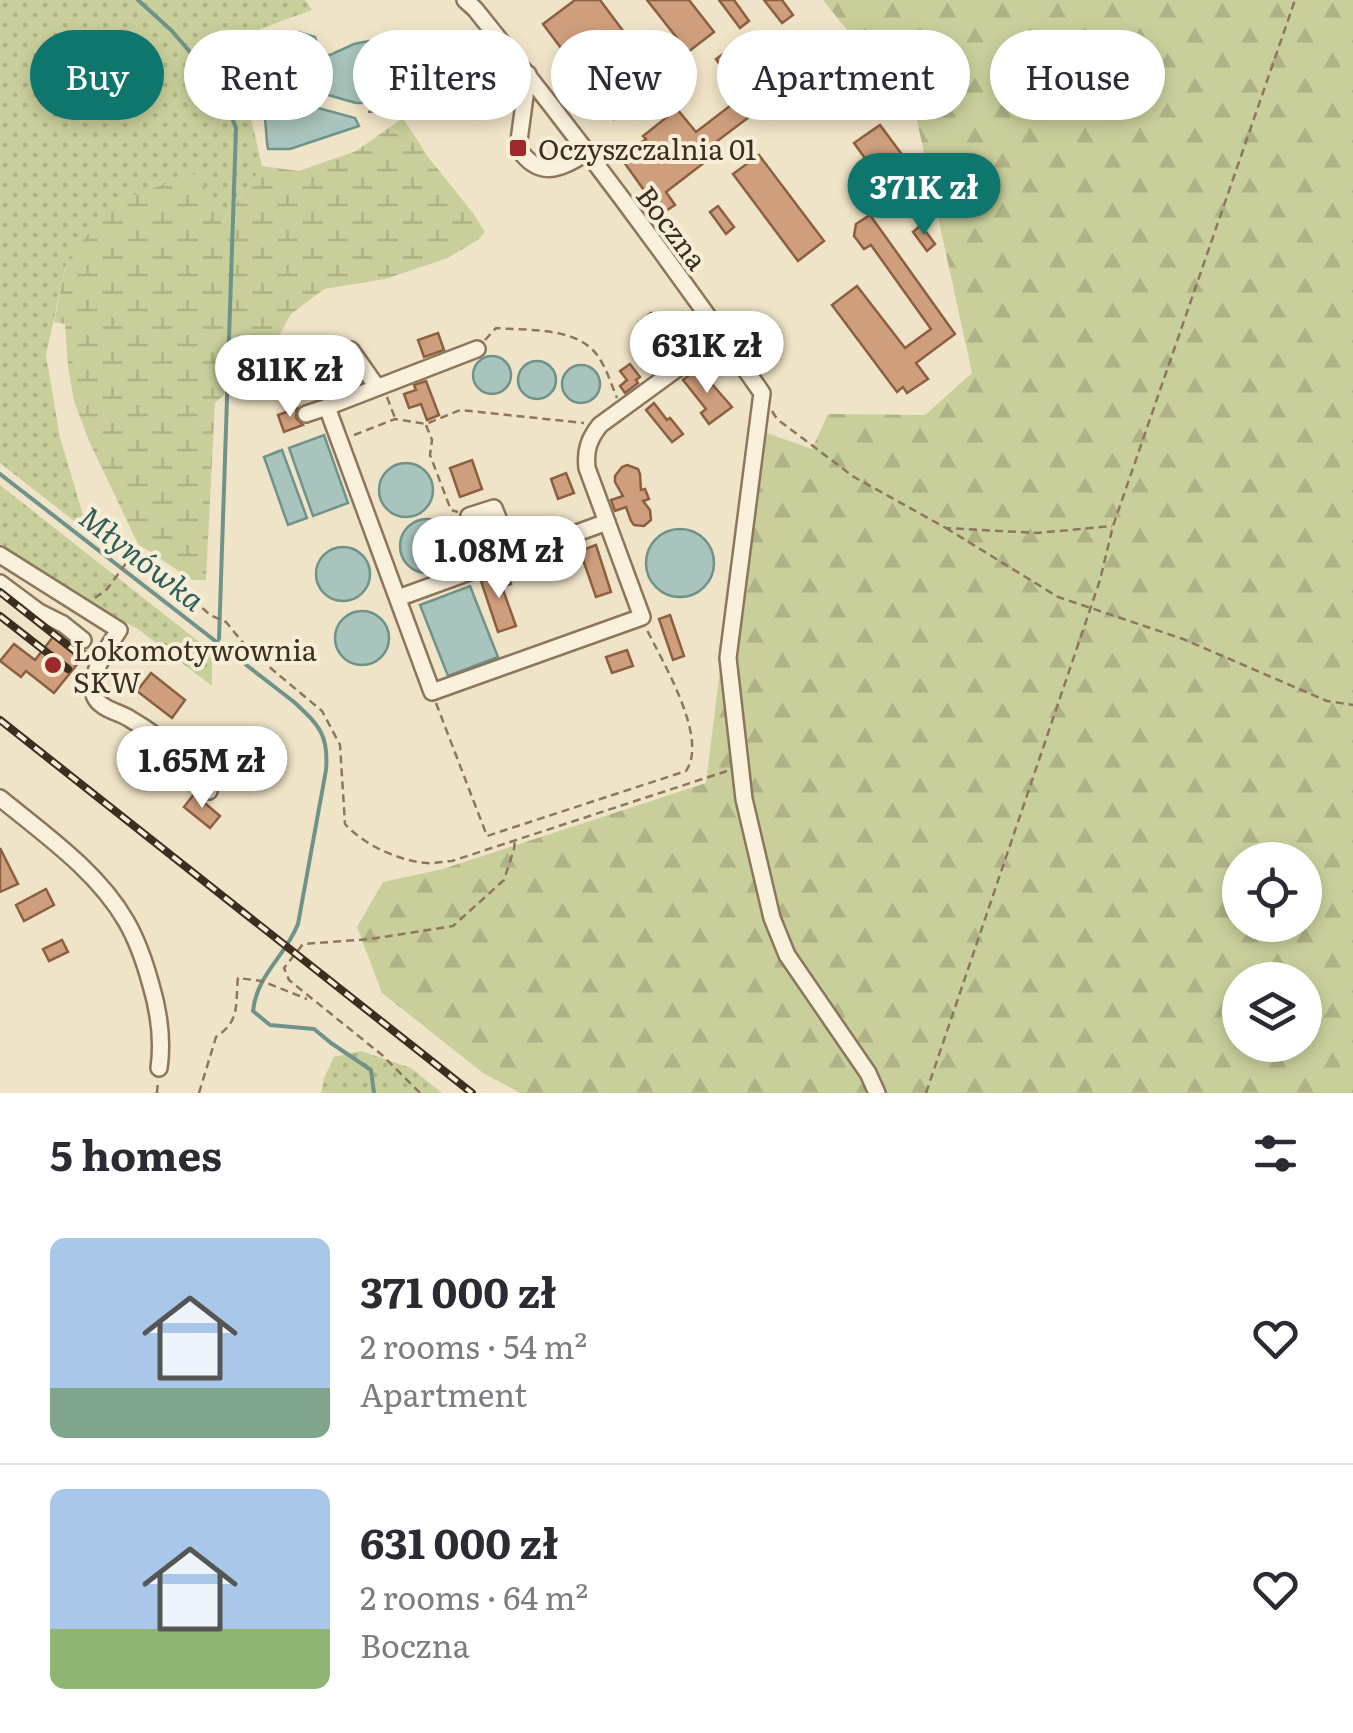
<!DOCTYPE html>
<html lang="en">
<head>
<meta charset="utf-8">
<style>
  body { margin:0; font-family:Literata,serif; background:#f7f7f7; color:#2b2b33; height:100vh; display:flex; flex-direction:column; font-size:38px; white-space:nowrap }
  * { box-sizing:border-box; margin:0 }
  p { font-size:32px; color:#7c7c81 }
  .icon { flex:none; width:55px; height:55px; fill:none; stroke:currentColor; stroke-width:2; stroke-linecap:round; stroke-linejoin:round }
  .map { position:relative; height:1093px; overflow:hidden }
  .drawer { display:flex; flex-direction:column; background:#fff; flex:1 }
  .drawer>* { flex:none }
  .hud { position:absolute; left:30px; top:30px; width:1295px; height:90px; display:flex; gap:20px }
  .buttons { position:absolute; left:1222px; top:842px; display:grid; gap:20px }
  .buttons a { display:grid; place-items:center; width:100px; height:100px; border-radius:50%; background:#fff; box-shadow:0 5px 15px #0003; font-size:50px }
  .price { position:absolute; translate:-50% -85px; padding:0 22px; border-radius:35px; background:#fff; color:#222; font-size:32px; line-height:65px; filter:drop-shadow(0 2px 5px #0008) }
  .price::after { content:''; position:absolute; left:50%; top:60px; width:30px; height:22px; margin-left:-15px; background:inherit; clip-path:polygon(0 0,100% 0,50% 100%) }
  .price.selected { background:#0f766e; color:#fff }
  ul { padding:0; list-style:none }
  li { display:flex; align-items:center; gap:30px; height:250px; padding:0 50px }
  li+li { border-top:2px solid #e1e1e2 }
  li span { display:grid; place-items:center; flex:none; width:280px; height:200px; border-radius:15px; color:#555 }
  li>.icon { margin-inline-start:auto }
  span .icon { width:120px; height:120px; fill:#fffc; stroke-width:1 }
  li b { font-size:42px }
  h2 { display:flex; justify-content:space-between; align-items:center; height:120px; padding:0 50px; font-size:42px }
  .pill { padding:0 35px; border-radius:45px; background:#fff; box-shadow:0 5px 15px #0003; font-size:35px; line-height:90px }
  .pill.selected { background:#0f766e; color:#fff }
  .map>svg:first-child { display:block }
  .grass { fill:url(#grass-dots) }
  .forest { fill:url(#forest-firs); fill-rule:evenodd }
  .wetland { fill:url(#wetland-marsh) }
  .water { fill:#a9c4bc; stroke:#6f938a; stroke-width:2.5 }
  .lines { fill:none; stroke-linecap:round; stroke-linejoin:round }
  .stream { stroke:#6f938a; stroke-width:4 }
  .building { fill:#cf9f7d; stroke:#8d5f41; stroke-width:2.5 }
  .minor-casing { stroke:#8d765c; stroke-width:20 }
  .path { stroke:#8d765c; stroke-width:2.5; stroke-dasharray:8 5; stroke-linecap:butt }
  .minor { stroke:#faf1dc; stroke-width:15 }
  .rail-casing { stroke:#3d2e20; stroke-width:8 }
  .rail { stroke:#f7eed8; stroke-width:4; stroke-dasharray:11; stroke-linecap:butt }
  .poi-dot { fill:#9e2a2b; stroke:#f7eed8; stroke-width:4 }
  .labels { text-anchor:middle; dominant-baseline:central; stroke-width:8; stroke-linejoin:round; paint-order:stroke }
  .poi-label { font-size:28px; fill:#3d2e20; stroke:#f7eed8; text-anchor:start }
  .street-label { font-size:28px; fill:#3d2e20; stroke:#f7eed8 }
  .water-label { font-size:30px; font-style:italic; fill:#2f5d5a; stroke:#f7eed8 }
</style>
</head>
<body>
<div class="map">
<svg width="1353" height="1093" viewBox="0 0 1353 1093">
  <defs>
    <pattern id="grass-dots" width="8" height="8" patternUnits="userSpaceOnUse" patternTransform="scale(2.5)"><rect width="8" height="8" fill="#c9cf9b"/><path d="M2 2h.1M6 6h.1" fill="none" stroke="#aeb285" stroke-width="1.8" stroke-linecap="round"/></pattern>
    <pattern id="forest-firs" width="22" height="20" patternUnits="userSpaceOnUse" patternTransform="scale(2.5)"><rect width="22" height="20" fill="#c9cf9b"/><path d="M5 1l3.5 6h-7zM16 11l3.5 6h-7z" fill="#aeb285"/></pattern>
    <pattern id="wetland-marsh" width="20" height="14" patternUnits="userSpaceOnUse" patternTransform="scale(2.5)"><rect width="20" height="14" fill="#c9cf9b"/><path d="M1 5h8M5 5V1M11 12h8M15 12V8" fill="none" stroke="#aeb285"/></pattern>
  </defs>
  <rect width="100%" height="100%" fill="#f0e4c8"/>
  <!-- grass -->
  <g class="grass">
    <polygon points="0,0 305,0 312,10 244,35 245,92 262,166 221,225 197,173 67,260 46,355 60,437 88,532 0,463"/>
    <polygon points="0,485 212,652 212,686 138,629 72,595 0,551"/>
    <polygon points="361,1051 411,1068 442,1093 321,1093 324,1078 334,1057"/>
  </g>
  <!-- forest -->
  <path class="forest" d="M823 0H1353V1093H520L483 1073 382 993 357 927 383 882 443 869 706 783 721 662 764 432 812 449 828 414 925 415 972 373 916 116ZM1240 860H1305V925H1240ZM1240 980H1305V1045H1240Z"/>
  <!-- wetland -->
  <polygon class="wetland" points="403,118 428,157 473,213 485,232 479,239 448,258 385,279 324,289 291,314 268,355 215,403 206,580 192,580 138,544 89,441 74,401 68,367 65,324 54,322 67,260 115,201 198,173 222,224 262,166 299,171 356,151"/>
  <!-- water -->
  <g class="water">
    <polygon points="298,32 315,37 321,55 330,55 354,44 379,39 398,57 405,87 387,103 356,103 293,85 276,75 266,55 275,40"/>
    <path d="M267 99 289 100 355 118 359 126 290 149H268C265 132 267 117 261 101Z"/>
    <circle cx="492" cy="375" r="19"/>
    <circle cx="537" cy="380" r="19"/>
    <circle cx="581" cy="384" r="19"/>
    <polygon points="324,435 348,503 313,516 289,448"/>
    <polygon points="282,450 307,518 288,525 264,457"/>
    <circle cx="406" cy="490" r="27"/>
    <circle cx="427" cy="546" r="27"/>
    <circle cx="680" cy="563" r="34"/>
    <circle cx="343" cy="574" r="27"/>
    <polygon points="470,586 498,657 448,676 420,605"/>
    <circle cx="362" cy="638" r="27"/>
  </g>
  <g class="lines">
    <!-- stream -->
    <g class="stream">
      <polyline points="138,0 172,31 220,87 236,128 219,639"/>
      <path d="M0 474 294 702C319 725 329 735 326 770L298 924C285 957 257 974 253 1011L270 1025 314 1029 331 1043 371 1070 374 1093"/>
    </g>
  </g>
  <!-- building -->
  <g class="building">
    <polygon points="575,0 600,0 662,83 614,119 543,24"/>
    <polygon points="647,0 689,0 714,32 688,52"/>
    <polygon points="719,0 734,0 749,21 740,28"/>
    <polygon points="764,0 782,0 793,15 782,23"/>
    <polygon points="837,41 855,66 848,71 844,65 802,96 794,85 835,54 830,47"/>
    <polygon points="726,52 737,68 727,75 716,59"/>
    <polygon points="752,89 765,105 708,148 714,155 666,192 675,205 661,214 621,158 646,139 643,136 677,109 696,132"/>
    <polygon points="880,125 909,164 883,183 854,143"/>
    <polygon points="759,155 824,241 798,261 733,174"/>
    <polygon points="718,206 734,227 726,234 710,212"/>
    <polygon points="870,215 955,334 916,363 928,379 907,393 903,387 897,392 832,305 857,286 905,348 931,329 871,245 864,249 854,236 856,224"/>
    <polygon points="921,225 935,244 927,251 913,232"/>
    <polygon points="651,313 669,337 657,346 639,322"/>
    <polygon points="438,333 444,350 424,357 418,340"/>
    <polygon points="336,350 356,377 340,389 332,376 324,372 318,363"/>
    <polygon points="630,364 640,377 636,380 638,383 625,393 620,386 627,380 620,371"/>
    <polygon points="698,368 732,407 709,424 701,413 706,409 683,380"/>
    <polygon points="426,381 439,415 427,420 421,404 409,408 404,394 416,390 414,385"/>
    <polygon points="654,403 667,420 670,418 683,434 672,442 646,410"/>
    <polygon points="297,408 296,418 303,425 284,432 278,415"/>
    <polygon points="472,460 482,489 460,497 450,468"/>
    <polygon points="627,465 638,469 640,474 641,490 645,489 649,499 643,501 650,510 651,520 644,526 634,525 631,521 626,507 615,511 611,500 623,496 615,482 615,476 622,467"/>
    <polygon points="566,473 574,493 558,499 551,479"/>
    <polygon points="596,545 611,592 596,597 580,551"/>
    <polygon points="507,572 511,584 502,587 516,626 498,632 481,581"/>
    <polygon points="670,615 684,656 673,660 659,619"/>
    <polygon points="56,633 77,649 87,652 54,693 26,671 21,677 0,661 14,644 35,660"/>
    <polygon points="627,650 633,666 612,673 606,657"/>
    <polygon points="151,673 185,700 172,718 137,691"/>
    <polygon points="194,794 220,816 210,828 184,807"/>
    <polygon points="0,848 18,884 0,892"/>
    <polygon points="46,889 54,905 24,921 16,905"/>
    <polygon points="62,940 68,952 49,961 43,949"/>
  </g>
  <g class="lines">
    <defs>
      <g id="minor">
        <path d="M465 0 475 9C575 133 671 262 762 393L728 658 744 799 772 918 787 955 868 1073 877 1093"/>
        <path d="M528 74 518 148C539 179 559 170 586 153"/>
        <path d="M477 349 327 407 432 692 642 617 587 468C585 450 589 439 600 425L722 336"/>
        <polyline points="351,350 377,387"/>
        <polyline points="323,383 336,403"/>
        <polyline points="306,414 327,407"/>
        <polyline points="469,516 494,508 513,556"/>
        <path d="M0 555 119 630C109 646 94 666 93 686 92 694 96 701 102 705 111 712 122 713 130 719 154 733 200 766 209 791"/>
        <polyline points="0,583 39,612 63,624 83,640"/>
        <polyline points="398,598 607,522"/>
        <path d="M0 798C44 834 97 871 126 921 137 940 145 963 151 985 159 1012 163 1040 159 1068"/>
      </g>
    </defs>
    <!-- minor casing -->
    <use href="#minor" class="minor-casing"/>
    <!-- path -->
    <g class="path">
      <path d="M368 112C396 110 402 97 425 86 449 75 475 72 497 55"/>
      <path d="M485 340 496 328C531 331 582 326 601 361 608 373 612 386 617 398"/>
      <polyline points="387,397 395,418"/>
      <polyline points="772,411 777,419 854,477 946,528 1037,533 1112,526"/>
      <polyline points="426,425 432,440 430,455 451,510 458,512"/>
      <polyline points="354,435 395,419 426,424 460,410 584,423"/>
      <polyline points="946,528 1058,597 1183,639 1327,701 1353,705"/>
      <path d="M95 598 107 589 130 558 140 560 169 577 210 615 226 622 249 650 322 711 340 745 345 824C364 845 399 861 427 863 435 864 444 861 452 861L727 771"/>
      <path d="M436 703 487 836 686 771C709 738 662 661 646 628"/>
      <polyline points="157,1093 158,1080"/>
      <path d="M199 1093 216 1037C241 1020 235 1005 238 978L262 981 307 999"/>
      <polyline points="420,1093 382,1055 289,980 284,968 303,944 371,939 453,926 504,880 514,849 515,840"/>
      <polyline points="926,1093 1100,580 1113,526 1295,0"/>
    </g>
    <!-- minor -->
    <use href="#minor" class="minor"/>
    <defs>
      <g id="rail">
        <polyline points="0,592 80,655"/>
        <polyline points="0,616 68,669"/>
        <polyline points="0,720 472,1093"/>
      </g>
    </defs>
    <!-- rail casing -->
    <use href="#rail" class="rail-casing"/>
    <!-- rail -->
    <use href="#rail" class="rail"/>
  </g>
  <!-- markers -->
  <g class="poi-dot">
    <rect x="508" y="138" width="20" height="20" rx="5"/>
    <circle cx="53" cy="665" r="10"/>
  </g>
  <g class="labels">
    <!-- poi labels -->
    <g class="poi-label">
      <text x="538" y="148">Oczyszczalnia 01</text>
      <text x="73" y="649">Lokomotywownia<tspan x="73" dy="32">SKW</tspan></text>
    </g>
    <!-- street labels -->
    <g class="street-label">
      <text transform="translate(673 227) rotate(53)">Boczna</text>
    </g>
    <!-- water labels -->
    <g class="water-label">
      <text transform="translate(143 557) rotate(38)">Młynówka</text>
    </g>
  </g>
</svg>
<div class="buttons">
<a><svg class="icon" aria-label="locate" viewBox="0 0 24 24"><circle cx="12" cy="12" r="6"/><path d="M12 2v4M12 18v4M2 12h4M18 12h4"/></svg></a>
<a><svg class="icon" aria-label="layers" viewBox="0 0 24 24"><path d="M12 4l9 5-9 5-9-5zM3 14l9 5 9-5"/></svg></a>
</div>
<b class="price selected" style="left:924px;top:238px">371K zł</b>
<b class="price" style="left:707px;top:396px">631K zł</b>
<b class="price" style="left:290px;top:420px">811K zł</b>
<b class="price" style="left:499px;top:601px">1.08M zł</b>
<b class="price" style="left:202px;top:811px">1.65M zł</b>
<div class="hud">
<a class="pill selected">Buy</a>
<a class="pill">Rent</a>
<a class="pill">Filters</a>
<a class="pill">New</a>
<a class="pill">Apartment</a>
<a class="pill">House</a>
</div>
</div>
<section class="drawer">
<h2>5 homes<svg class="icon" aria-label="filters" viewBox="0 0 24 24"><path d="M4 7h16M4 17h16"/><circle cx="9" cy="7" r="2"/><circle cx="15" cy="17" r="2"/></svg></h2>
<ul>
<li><span style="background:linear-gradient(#a9c7e8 75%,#7fa58c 0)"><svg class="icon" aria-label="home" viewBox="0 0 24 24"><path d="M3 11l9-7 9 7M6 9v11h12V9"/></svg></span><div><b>371 000 zł</b><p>2 rooms · 54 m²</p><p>Apartment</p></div><svg class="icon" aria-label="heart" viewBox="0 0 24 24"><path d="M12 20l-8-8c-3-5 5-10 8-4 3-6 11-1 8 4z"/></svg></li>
<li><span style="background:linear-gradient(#a9c7e8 70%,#8fb573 0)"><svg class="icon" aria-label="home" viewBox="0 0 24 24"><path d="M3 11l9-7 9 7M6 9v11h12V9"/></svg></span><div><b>631 000 zł</b><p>2 rooms · 64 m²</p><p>Boczna</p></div><svg class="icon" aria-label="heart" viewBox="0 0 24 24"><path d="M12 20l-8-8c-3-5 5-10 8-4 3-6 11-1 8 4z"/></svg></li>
</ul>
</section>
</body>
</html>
